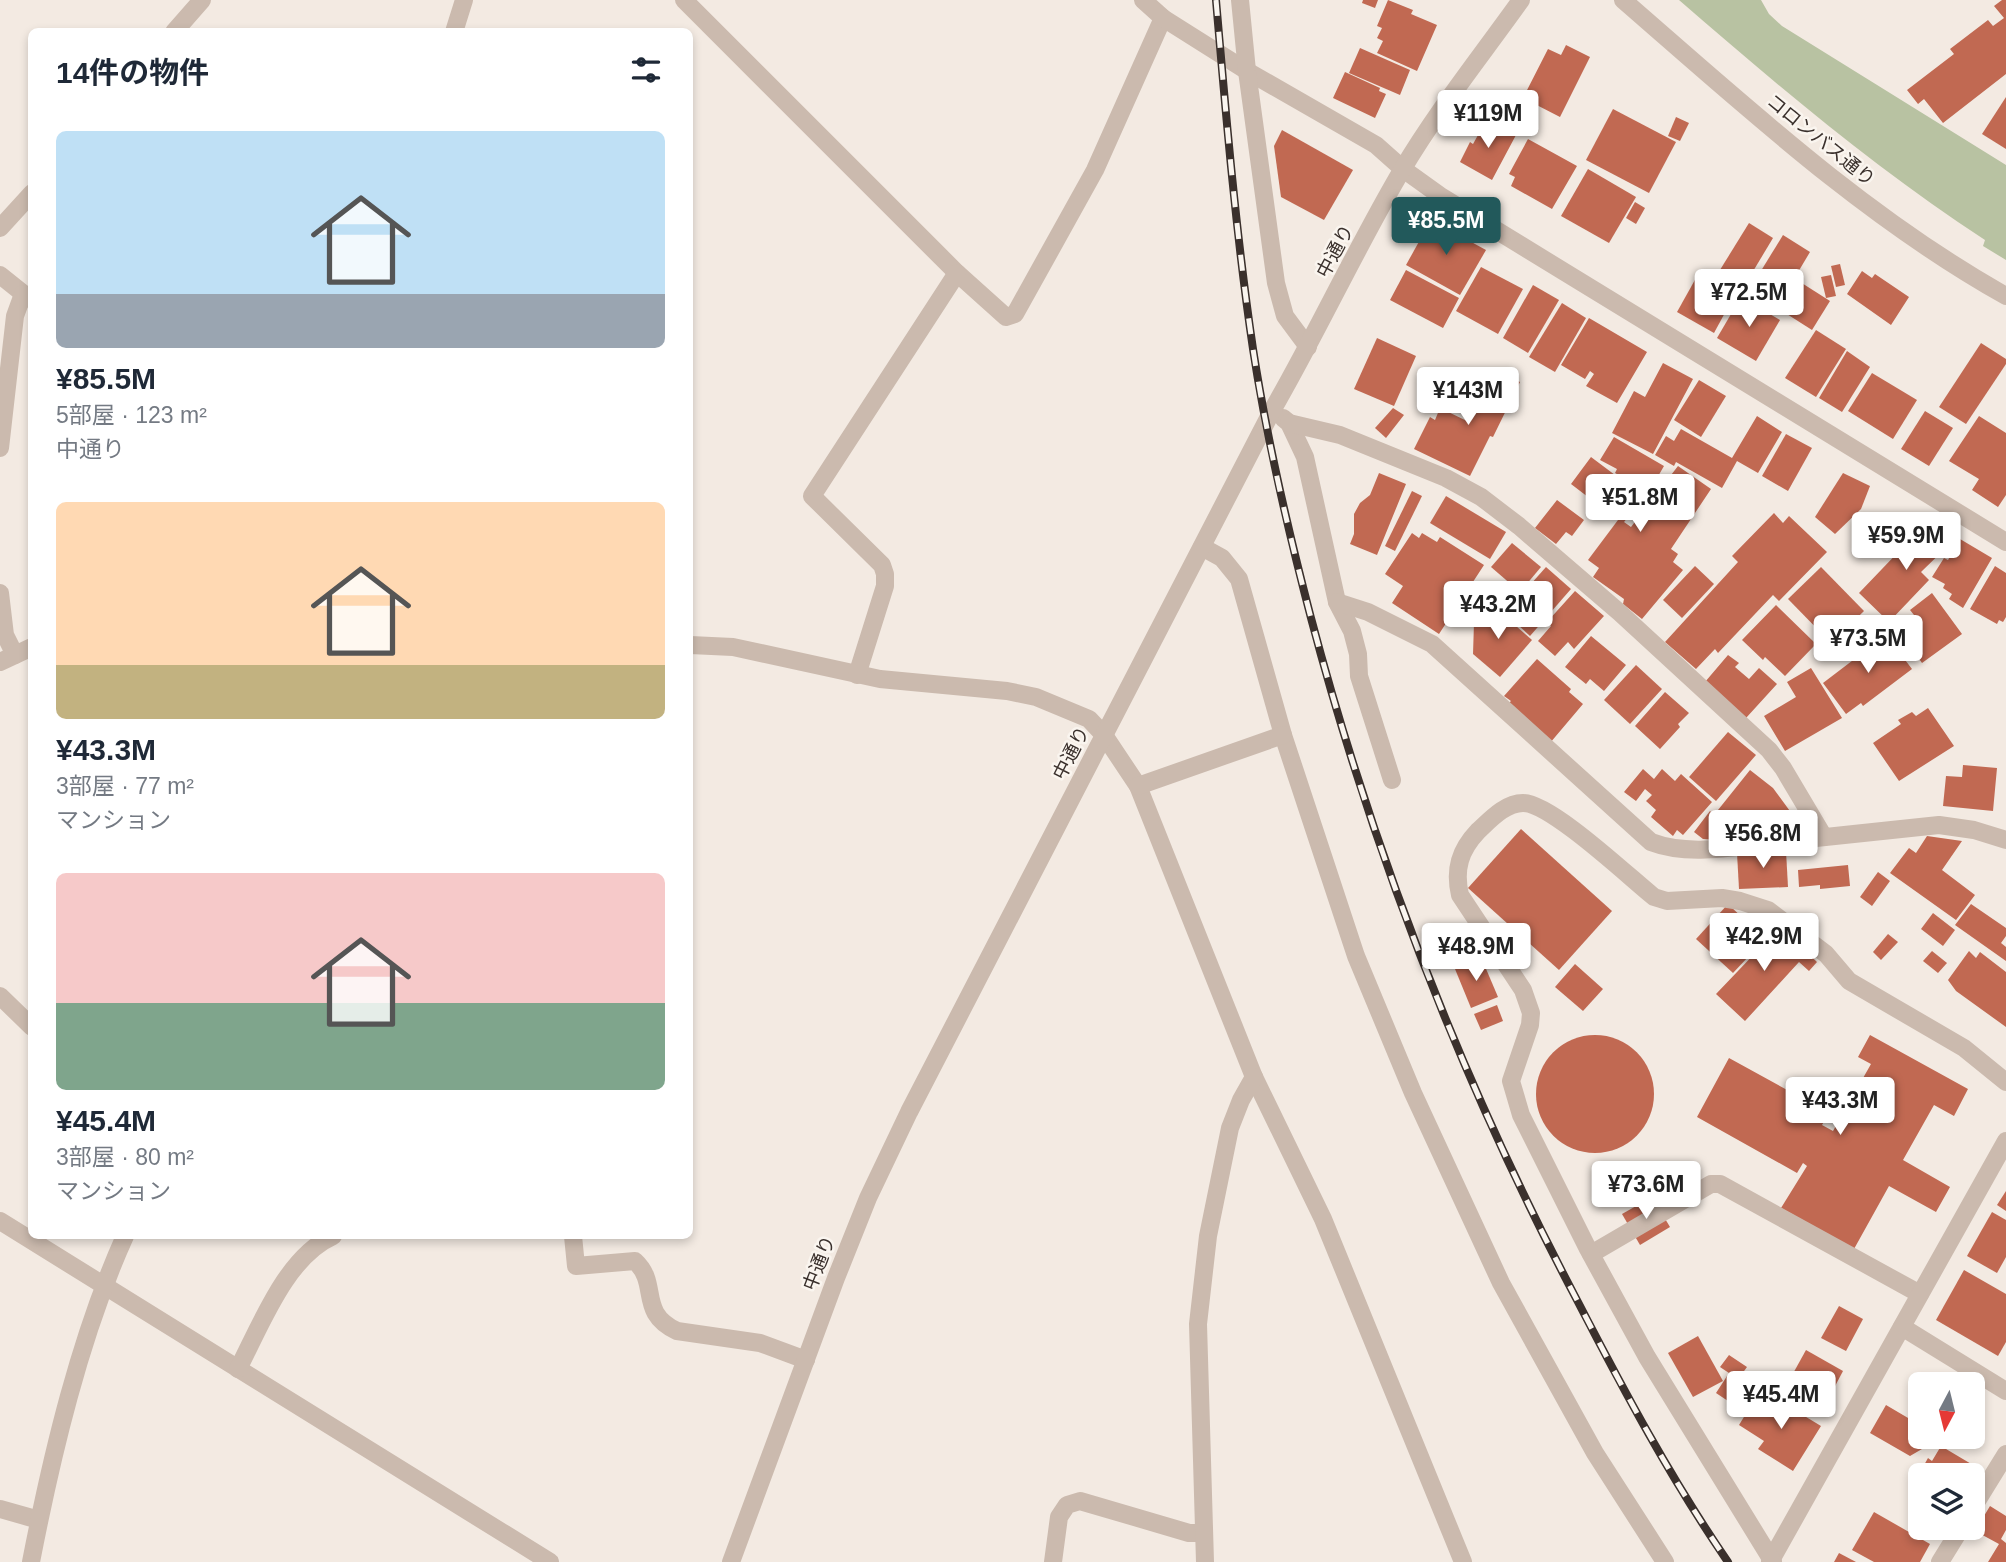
<!DOCTYPE html>
<html lang="ja">
<head>
<meta charset="utf-8">
<style>
  body { margin:0; font-family:Arial,"Noto Sans JP",sans-serif; background:#f2f2f3; color:#1f2937; height:100vh; display:flex; flex-direction:column; font-size:26px; white-space:nowrap }
  * { box-sizing:border-box; margin:0 }
  p { font-size:23px; color:#747a83 }
  .icon { flex:none; width:38px; height:38px; fill:none; stroke:currentColor; stroke-width:2; stroke-linecap:round; stroke-linejoin:round }
  .map { position:relative; flex:1; overflow:hidden }
  .sheet { position:absolute; left:28px; top:28px; width:665px; height:1211px; display:flex; flex-direction:column; background:#fff; border-radius:10px; box-shadow:0 4px 10px #0003 }
  .sheet>* { flex:none }
  .needle { width:46px; rotate:187deg }
  .buttons { position:absolute; left:1908px; top:1372px; display:grid; gap:14px }
  .buttons a { display:grid; place-items:center; width:77px; height:77px; border-radius:10px; background:#fff; box-shadow:0 4px 10px #0003; font-size:35px }
  .price { position:absolute; translate:-50% -60px; padding:0 16px; border-radius:7px; background:#fff; color:#222; font-size:23px; line-height:46px; filter:drop-shadow(0 2px 4px #0008) }
  .price::after { content:''; position:absolute; left:50%; top:42px; width:21px; height:16px; margin-left:-10px; background:inherit; clip-path:polygon(0 0,100% 0,50% 100%) }
  .price.selected { background:#22595b; color:#fff }
  ul { padding:0; list-style:none }
  li { display:grid; align-content:center; gap:14px; height:371px; padding:0 28px }
  li span { display:grid; place-items:center; height:217px; border-radius:10px; color:#555 }
  li>.icon { margin-inline-start:auto }
  span .icon { width:126px; height:126px; fill:#fffc; stroke-width:1 }
  li b { font-size:30px }
  h2 { display:flex; justify-content:space-between; align-items:center; height:84px; padding:0 28px; font-size:30px }
  .map>svg:first-child { display:block }
  .green { fill:#b8c2a2 }
  .building { fill:#c16952 }
  .lines { fill:none; stroke-linecap:round; stroke-linejoin:round }
  .minor { stroke:#cbbaae; stroke-width:18 }
  .rail-casing { stroke:#3a302c; stroke-width:8 }
  .rail { stroke:#faf5ef; stroke-width:5; stroke-dasharray:16; stroke-linecap:butt }
  .labels { text-anchor:middle; dominant-baseline:central; stroke-width:5; stroke-linejoin:round; paint-order:stroke }
  .street-label { font-size:19px; fill:#3a302c; stroke:#faf5ef }
</style>
</head>
<body>
<div class="map">
<svg width="2006" height="1562" viewBox="0 0 2006 1562">
  <rect width="100%" height="100%" fill="#f3eae2"/>
  <!-- green -->
  <path class="green" d="M1679 0H1761L1769 14 1782 26 2006 165V260L1983 246 1985 240C1876 169 1777 85 1679 0Z"/>
  <!-- building -->
  <g class="building">
    <polygon points="1363,0 1378,0 1375,8 1362,3"/>
    <polygon points="1388,0 1413,10 1411,14 1437,25 1417,71 1377,53 1383,41 1377,38 1382,28 1377,26"/>
    <polygon points="2002,0 2006,0 2006,74 1943,123 1924,99 1918,104 1907,90 1954,54 1950,49 1988,20 1993,26 2004,18 1994,6"/>
    <polygon points="1566,45 1590,57 1560,117 1523,98 1548,49 1561,55"/>
    <polygon points="1360,48 1410,70 1400,95 1349,73"/>
    <polygon points="1345,72 1380,88 1379,91 1386,94 1375,118 1333,98"/>
    <polygon points="2006,97 2006,149 1982,134"/>
    <polygon points="1613,109 1676,142 1649,193 1586,160"/>
    <polygon points="1676,117 1689,123 1680,141 1668,136"/>
    <polygon points="1487,119 1516,135 1492,180 1460,162 1470,142 1473,144"/>
    <polygon points="1282,130 1353,170 1324,220 1281,197 1274,146"/>
    <polygon points="1528,139 1577,166 1552,209 1511,186 1515,177 1509,174"/>
    <polygon points="1588,169 1636,197 1609,243 1561,216"/>
    <polygon points="1635,202 1645,208 1636,224 1626,218"/>
    <polygon points="1431,220 1486,250 1460,295 1406,265"/>
    <polygon points="1749,223 1773,238 1740,293 1715,278"/>
    <polygon points="1783,235 1810,252 1776,309 1748,292"/>
    <polygon points="1840,264 1845,285 1836,287 1831,266"/>
    <polygon points="1481,267 1523,289 1498,334 1456,311"/>
    <polygon points="1406,270 1459,298 1443,328 1390,300"/>
    <polygon points="1862,271 1872,278 1875,274 1909,297 1891,325 1847,294"/>
    <polygon points="1831,275 1836,296 1826,298 1821,277"/>
    <polygon points="1696,278 1733,298 1714,333 1677,312"/>
    <polygon points="1797,280 1830,301 1812,330 1779,309"/>
    <polygon points="1533,285 1559,300 1528,353 1503,338"/>
    <polygon points="1741,297 1780,320 1756,361 1717,338"/>
    <polygon points="1562,303 1586,318 1555,372 1529,357"/>
    <polygon points="1589,318 1647,352 1617,403 1586,386 1594,374 1590,371 1585,379 1561,365"/>
    <polygon points="1816,330 1846,349 1816,397 1785,378"/>
    <polygon points="1377,338 1416,356 1394,406 1354,389"/>
    <polygon points="1981,343 2006,359 2006,364 1966,424 1939,407"/>
    <polygon points="1847,351 1870,367 1842,412 1819,398"/>
    <polygon points="1663,363 1693,379 1653,454 1612,433 1634,391 1645,397"/>
    <polygon points="1495,369 1520,382 1493,437 1490,436 1470,476 1414,449 1430,417 1435,420 1440,408 1469,422"/>
    <polygon points="1872,373 1917,400 1893,439 1848,411"/>
    <polygon points="1699,380 1726,396 1701,437 1674,420"/>
    <polygon points="1393,408 1404,415 1386,438 1375,428"/>
    <polygon points="1925,411 1953,428 1929,466 1901,449"/>
    <polygon points="1757,416 1782,432 1758,473 1737,461 1722,488 1676,462 1674,466 1655,455 1666,436 1674,441 1681,429 1732,458"/>
    <polygon points="1979,416 2006,433 2006,495 1998,507 1972,490 1979,479 1949,461"/>
    <polygon points="1786,434 1812,448 1788,491 1762,476"/>
    <polygon points="1614,437 1664,466 1649,492 1615,473 1617,469 1600,460"/>
    <polygon points="1591,457 1619,478 1617,481 1642,500 1624,522 1631,527 1678,466 1711,489 1671,549 1678,554 1673,562 1683,570 1642,619 1623,604 1624,599 1593,577 1599,568 1588,560 1618,520 1571,484"/>
    <polygon points="1379,473 1406,484 1377,555 1350,544 1354,534 1354,514 1360,503 1370,495"/>
    <polygon points="1843,473 1870,486 1861,509 1835,534 1815,517"/>
    <polygon points="1412,491 1422,496 1395,551 1385,546"/>
    <polygon points="1446,496 1506,532 1490,559 1430,523"/>
    <polygon points="1557,500 1584,520 1572,536 1566,532 1556,544 1535,528"/>
    <polygon points="1774,513 1783,523 1789,516 1827,552 1779,601 1773,595 1718,653 1715,649 1696,669 1665,642 1738,562 1732,556"/>
    <polygon points="1927,522 1955,539 1921,572 1929,580 1889,622 1859,593"/>
    <polygon points="1412,533 1419,538 1422,533 1437,542 1440,537 1484,565 1439,634 1392,603 1403,586 1385,574"/>
    <polygon points="1960,539 1992,558 1963,608 1949,599 1952,594 1943,588 1945,584 1932,577 1944,558 1948,560"/>
    <polygon points="1512,543 1541,567 1520,592 1491,567"/>
    <polygon points="1695,566 1714,584 1682,618 1663,600"/>
    <polygon points="1995,566 2006,573 2006,617 2003,622 1999,620 1997,624 1970,609"/>
    <polygon points="1546,567 1571,589 1530,636 1505,613"/>
    <polygon points="1821,567 1864,611 1831,643 1788,599"/>
    <polygon points="1575,591 1604,616 1574,649 1568,642 1555,656 1538,641 1551,626 1547,622"/>
    <polygon points="1932,593 1962,634 1922,663 1897,627 1914,615 1910,610"/>
    <polygon points="1491,604 1532,640 1500,677 1473,654 1474,623"/>
    <polygon points="1776,605 1816,644 1785,676 1765,657 1763,660 1742,640"/>
    <polygon points="1886,635 1912,669 1863,706 1861,703 1846,714 1823,683"/>
    <polygon points="1591,636 1626,665 1604,691 1590,679 1586,684 1565,667"/>
    <polygon points="1728,655 1739,663 1735,667 1749,679 1759,668 1777,684 1746,718 1705,682"/>
    <polygon points="1537,659 1571,689 1569,692 1583,704 1550,743 1507,705 1511,701 1504,696"/>
    <polygon points="1636,665 1662,689 1630,724 1604,700"/>
    <polygon points="1811,668 1842,718 1785,751 1764,716 1796,697 1787,682"/>
    <polygon points="1665,692 1689,713 1678,724 1680,727 1660,749 1635,726"/>
    <polygon points="1928,708 1954,746 1899,781 1873,743 1901,724 1898,720 1912,712 1916,716"/>
    <polygon points="1728,732 1756,755 1716,801 1689,777"/>
    <polygon points="1963,765 1997,768 1993,811 1943,806 1946,776 1962,777"/>
    <polygon points="1643,769 1654,779 1662,769 1675,781 1681,774 1712,802 1683,835 1677,830 1673,836 1651,817 1656,810 1646,801 1652,795 1645,789 1636,801 1624,792"/>
    <polygon points="1750,770 1773,788 1806,833 1768,836 1753,822 1740,837 1733,830 1727,838 1722,833 1716,840 1703,839 1694,832 1710,811 1714,815"/>
    <polygon points="1521,829 1612,911 1559,970 1468,888"/>
    <polygon points="1927,836 1962,841 1942,870 1975,895 1956,920 1890,873 1909,848 1916,853"/>
    <polygon points="1786,851 1788,887 1739,889 1737,853"/>
    <polygon points="1848,865 1850,886 1820,889 1820,885 1799,887 1798,870"/>
    <polygon points="1878,872 1890,881 1872,906 1860,897"/>
    <polygon points="1728,904 1765,939 1733,973 1696,939"/>
    <polygon points="1971,904 2006,928 2006,936 2001,943 2006,947 2006,961 1955,925"/>
    <polygon points="1933,913 1955,930 1943,946 1921,929"/>
    <polygon points="1780,927 1817,962 1809,971 1799,962 1745,1021 1716,994"/>
    <polygon points="1888,934 1898,942 1881,960 1873,952"/>
    <polygon points="1932,951 1947,963 1938,973 1923,961"/>
    <polygon points="1969,951 1976,958 1980,952 2006,972 2006,1027 1956,991 1948,980"/>
    <polygon points="1481,957 1498,997 1471,1008 1455,969"/>
    <polygon points="1575,964 1603,989 1583,1011 1555,987"/>
    <polygon points="1497,1005 1503,1021 1481,1030 1474,1014"/>
    <circle cx="1595" cy="1094" r="59"/>
    <polygon points="1870,1035 1968,1089 1954,1116 1934,1105 1903,1160 1950,1187 1936,1212 1889,1186 1854,1249 1781,1208 1807,1166 1803,1163 1797,1173 1697,1117 1729,1058 1829,1113 1822,1125 1833,1131 1871,1064 1858,1057"/>
    <polygon points="2006,1191 2006,1211 1997,1205"/>
    <polygon points="1652,1197 1670,1227 1640,1245 1622,1214"/>
    <polygon points="1992,1212 2006,1220 2006,1257 1997,1273 1967,1256"/>
    <polygon points="1964,1270 2006,1294 2006,1342 1998,1356 1936,1320"/>
    <polygon points="1839,1306 1863,1319 1846,1351 1821,1338"/>
    <polygon points="1698,1336 1723,1381 1693,1397 1668,1353"/>
    <polygon points="1806,1350 1843,1371 1823,1409 1785,1388"/>
    <polygon points="1729,1355 1747,1367 1736,1382 1748,1390 1737,1407 1716,1393 1729,1373 1720,1367"/>
    <polygon points="1765,1392 1821,1426 1793,1471 1758,1449 1764,1441 1739,1425 1747,1412 1751,1414"/>
    <polygon points="1886,1405 1920,1425 1920,1437 1929,1437 1922,1449 1910,1456 1870,1433"/>
    <polygon points="1941,1446 1978,1468 1974,1475 1919,1474 1928,1458 1932,1461"/>
    <polygon points="1990,1506 2006,1516 2006,1530 2001,1539 2006,1543 2006,1562 1988,1562 1999,1544 1975,1531"/>
    <polygon points="1874,1512 1930,1544 1920,1562 1874,1562 1852,1550"/>
    <polygon points="1839,1553 1856,1562 1834,1562"/>
  </g>
  <g class="lines">
    <!-- minor -->
    <g class="minor">
      <polyline points="684,0 957,273 1006,317 1015,314 1095,170 1163,18"/>
      <polyline points="1143,0 1163,18 1247,71 1376,145 1403,169 1442,197 2006,542"/>
      <polyline points="1240,0 1247,71 1276,283 1285,316 1308,347"/>
      <path d="M1623 0C1744 105 1865 217 2006 296"/>
      <polyline points="174,32 202,0"/>
      <polyline points="454,32 464,0"/>
      <polyline points="0,228 32,193"/>
      <polyline points="0,275 30,299"/>
      <polyline points="1283,418 1289,423 1305,457 1337,602 1352,631 1358,654 1359,676 1392,780"/>
      <polyline points="1289,423 1340,435 1446,478 1481,497 1519,526 1619,612 1769,750 1783,768 1824,837"/>
      <polyline points="0,448 15,316 23,294"/>
      <polyline points="1202,547 1222,558 1239,579 1283,735 1356,956 1413,1093 1501,1283 1595,1453 1665,1562"/>
      <polyline points="0,593 5,635 15,655"/>
      <path d="M1337 602 1368 612 1432 644 1651 842C1690 857 1737 846 1778 842 1832 836 1885 831 1939 825L1974 830 2006 840"/>
      <polyline points="690,645 733,647 880,679 1007,691 1036,697 1089,719 1104,735 1138,786 1254,1077 1323,1219 1463,1562"/>
      <polyline points="0,662 32,647"/>
      <polyline points="857,675 885,586 885,574 882,565 812,496 957,273"/>
      <polyline points="1138,786 1283,735"/>
      <polyline points="0,996 32,1027"/>
      <polyline points="0,1221 550,1562"/>
      <path d="M573 1236 576 1266 635 1261C660 1284 637 1312 677 1331L760 1343 806 1360"/>
      <polyline points="1591,1254 1711,1184 1720,1184 1920,1294"/>
      <polyline points="1902,1327 2006,1391"/>
      <path d="M238 1369C261 1325 286 1257 333 1236"/>
      <polyline points="0,1509 39,1520"/>
      <polyline points="1972,1509 2006,1454"/>
      <path d="M31 1562C52 1454 80 1336 125 1236"/>
      <path d="M731 1562 836 1278 868 1198 909 1112 1273 409C1318 331 1356 248 1402 170 1437 111 1481 56 1521 0"/>
      <polyline points="1053,1562 1059,1517 1067,1505 1080,1501 1189,1533 1204,1533"/>
      <polyline points="1205,1562 1198,1324 1208,1236 1230,1128 1241,1100 1254,1077"/>
      <polyline points="1770,1562 2006,1141"/>
      <path d="M1773 1562 1647 1357 1588 1249 1521 1115 1511 1081 1530 1025 1531 1013 1523 990 1460 895C1454 869 1460 850 1478 831 1490 820 1505 803 1523 803 1551 803 1629 877 1654 897L1667 901 1722 898 1740 901 1768 910 1826 954 1849 981 1964 1048 2006 1082"/>
      <polyline points="1940,1562 1961,1528"/>
    </g>
    <defs>
      <path id="rail" d="M1216 0C1226 116 1236 234 1253 349 1267 440 1288 530 1311 618 1374 856 1463 1084 1578 1302 1624 1391 1671 1479 1728 1562"/>
    </defs>
    <!-- rail casing -->
    <use href="#rail" class="rail-casing"/>
    <!-- rail -->
    <use href="#rail" class="rail"/>
  </g>
  <g class="labels">
    <!-- street labels -->
    <g class="street-label">
      <text transform="translate(1821 140) rotate(39)">コロンバス通り</text>
      <text transform="translate(1335 251) rotate(-62)">中通り</text>
      <text transform="translate(1071 753) rotate(-63)">中通り</text>
      <text transform="translate(819 1263) rotate(-69)">中通り</text>
    </g>
  </g>
</svg>
<div class="buttons">
<a><svg class="needle" viewBox="-14 -14 28 28"><path d="M0-13l5 13h-10z" fill="#e53935"/><path d="M0 13l5-13h-10z" fill="#747a83"/></svg></a>
<a><svg class="icon" aria-label="layers" viewBox="0 0 24 24"><path d="M12 4l9 5-9 5-9-5zM3 14l9 5 9-5"/></svg></a>
</div>
<b class="price" style="left:1488px;top:150px">¥119M</b>
<b class="price selected" style="left:1446px;top:257px">¥85.5M</b>
<b class="price" style="left:1749px;top:329px">¥72.5M</b>
<b class="price" style="left:1468px;top:427px">¥143M</b>
<b class="price" style="left:1640px;top:534px">¥51.8M</b>
<b class="price" style="left:1906px;top:572px">¥59.9M</b>
<b class="price" style="left:1498px;top:641px">¥43.2M</b>
<b class="price" style="left:1868px;top:675px">¥73.5M</b>
<b class="price" style="left:1763px;top:870px">¥56.8M</b>
<b class="price" style="left:1764px;top:973px">¥42.9M</b>
<b class="price" style="left:1476px;top:983px">¥48.9M</b>
<b class="price" style="left:1840px;top:1137px">¥43.3M</b>
<b class="price" style="left:1646px;top:1221px">¥73.6M</b>
<b class="price" style="left:1781px;top:1431px">¥45.4M</b>
<section class="sheet">
<h2>14件の物件<svg class="icon" aria-label="filters" viewBox="0 0 24 24"><path d="M4 7h16M4 17h16"/><circle cx="9" cy="7" r="2"/><circle cx="15" cy="17" r="2"/></svg></h2>
<ul>
<li><span style="background:linear-gradient(#bfe0f5 75%,#9aa5b1 0)"><svg class="icon" aria-label="home" viewBox="0 0 24 24"><path d="M3 11l9-7 9 7M6 9v11h12V9"/></svg></span><div><b>¥85.5M</b><p>5部屋 · 123 m²</p><p>中通り</p></div></li>
<li><span style="background:linear-gradient(#ffd9b3 75%,#c2b280 0)"><svg class="icon" aria-label="home" viewBox="0 0 24 24"><path d="M3 11l9-7 9 7M6 9v11h12V9"/></svg></span><div><b>¥43.3M</b><p>3部屋 · 77 m²</p><p>マンション</p></div></li>
<li><span style="background:linear-gradient(#f6c9c9 60%,#7fa58c 0)"><svg class="icon" aria-label="home" viewBox="0 0 24 24"><path d="M3 11l9-7 9 7M6 9v11h12V9"/></svg></span><div><b>¥45.4M</b><p>3部屋 · 80 m²</p><p>マンション</p></div></li>
</ul>
</section>
</div>
</body>
</html>
